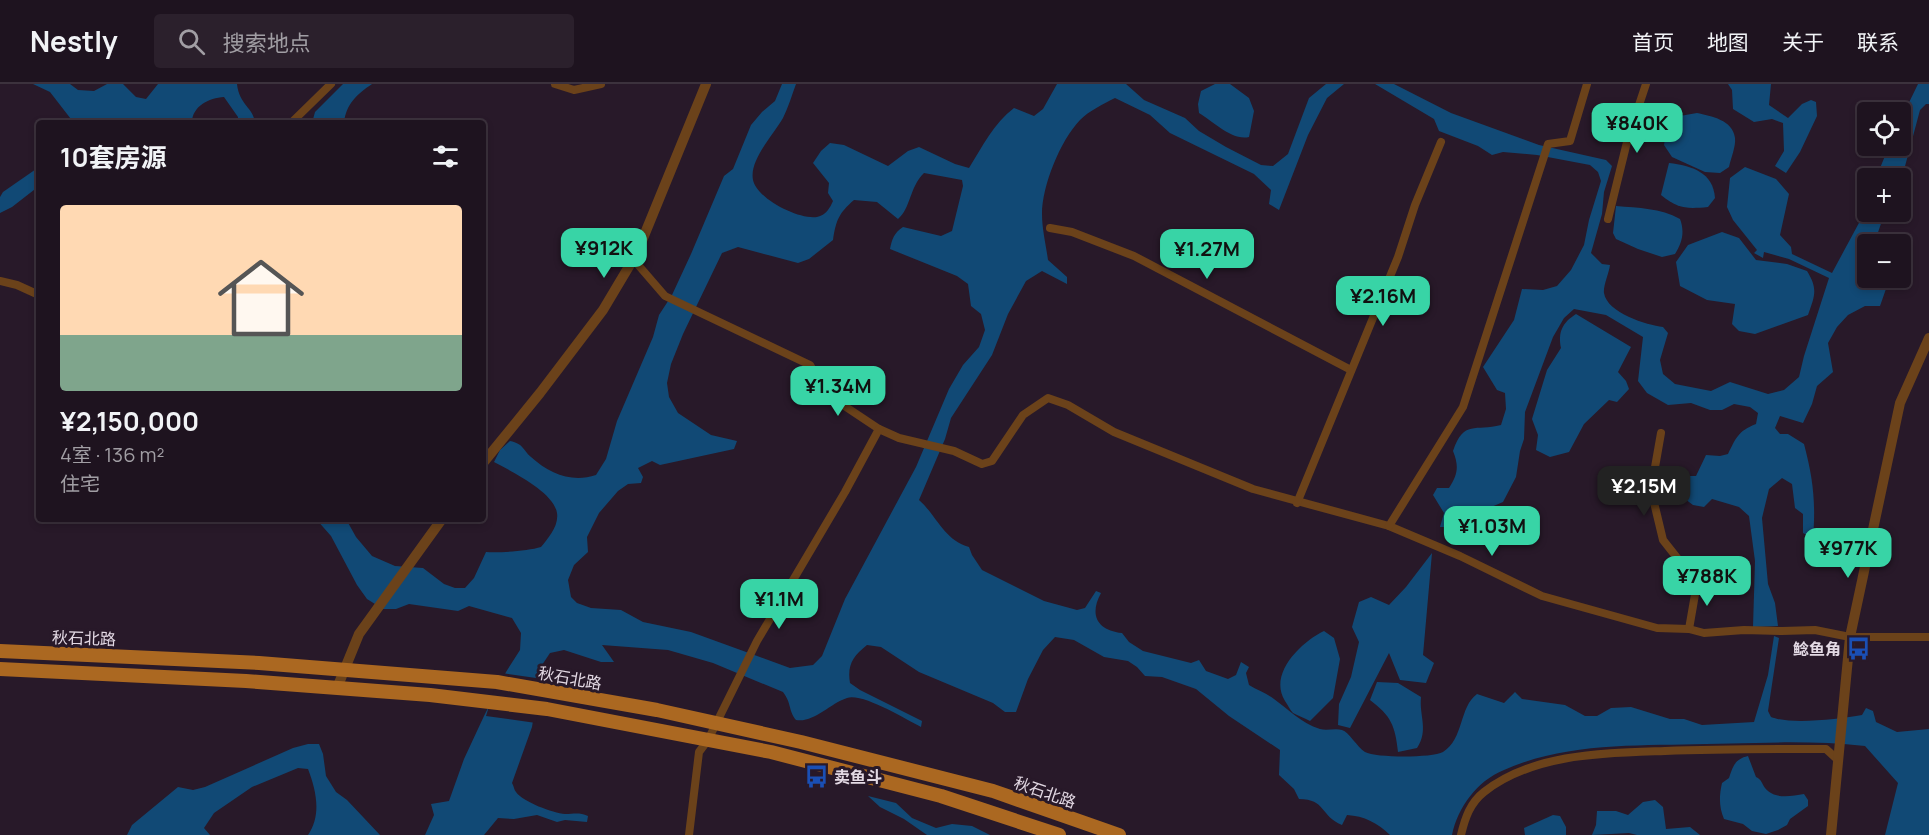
<!DOCTYPE html>
<html lang="zh">
<head>
<meta charset="utf-8">
<style>
  body { margin:0; font-family:Manrope,"Noto Sans SC",sans-serif; background:#2b202c; color:#f1f3f6; height:100vh; display:flex; flex-direction:column; font-size:22px; white-space:nowrap }
  * { box-sizing:border-box; margin:0 }
  p { font-size:20px; color:#a19ea4 }
  .icon { flex:none; width:33px; height:33px; fill:none; stroke:currentColor; stroke-width:2; stroke-linecap:round; stroke-linejoin:round }
  .map { position:relative; flex:1; overflow:hidden }
  .panel { position:absolute; left:36px; top:36px; width:450px; height:402px; display:flex; flex-direction:column; background:#1e131f; border-radius:6px; box-shadow:0 3px 9px #0003,0 0 0 2px #3c323d }
  .panel>* { flex:none }
  .fabs { position:absolute; left:1857px; top:18px; display:grid; gap:12px }
  .fabs a { display:grid; place-items:center; width:54px; height:54px; border-radius:6px; background:#1e131f; box-shadow:0 3px 9px #0003,0 0 0 2px #3c323d; font-size:30px }
  .price { position:absolute; translate:-50% -51px; padding:0 14px; border-radius:12px; background:#38d4a6; color:#111; font-size:20px; line-height:39px; filter:drop-shadow(0 2px 3px #0008) }
  .price::after { content:''; position:absolute; left:50%; top:36px; width:18px; height:14px; margin-left:-9px; background:inherit; clip-path:polygon(0 0,100% 0,50% 100%) }
  .price.current { background:#222; color:#fff }
  ul { padding:0; list-style:none }
  li { display:grid; align-content:center; gap:12px; height:318px; padding:0 24px }
  li span { display:grid; place-items:center; height:186px; border-radius:6px; color:#555 }
  li>.icon { margin-inline-start:auto }
  span .icon { width:108px; height:108px; fill:#fffc; stroke-width:1 }
  li b { font-size:26px }
  h2 { display:flex; justify-content:space-between; align-items:center; height:72px; padding:0 24px; font-size:26px }
  header { display:flex; align-items:center; gap:36px; box-sizing:border-box; height:84px; padding:0 30px; background:#1e131f; border-bottom:2px solid #3c323d }
  header strong { font-size:28px }
  nav { display:flex; gap:33px; margin-inline-start:auto; font-size:21px }
  .search { width:420px; height:54px; background:#2b202c; display:flex; align-items:center; gap:15px; box-sizing:border-box; padding:0 21px; border-radius:6px; color:#a19ea4; font-size:22px }
  .map>svg:first-child { display:block }
  .water { fill:#114975; fill-rule:evenodd }
  .pier { fill:#281929 }
  .lines { fill:none; stroke-linecap:round; stroke-linejoin:round }
  .minor { stroke:#6b421a; stroke-width:8 }
  .tertiary { stroke:#6b421a; stroke-width:10 }
  .primary { stroke:#ab6821; stroke-width:14 }
  .labels { text-anchor:middle; dominant-baseline:central; stroke-width:6; stroke-linejoin:round; paint-order:stroke }
  .street-label { font-size:16px; fill:#e3d9e4; stroke:#281929 }
  .poi-label { font-size:16px; font-weight:bold; fill:#e3d9e4; stroke:#281929; text-anchor:end }
</style>
</head>
<body>
<header>
<strong>Nestly</strong>
<div class="search"><svg class="icon" aria-label="search" viewBox="0 0 24 24"><circle cx="10" cy="10" r="6"/><path d="M15 15l6 6"/></svg>搜索地点</div>
<nav><a>首页</a><a>地图</a><a>关于</a><a>联系</a></nav>
</header>
<div class="map">
<svg width="1929" height="751" viewBox="0 0 1929 751">
  <rect width="100%" height="100%" fill="#281929"/>
  <!-- water -->
  <g class="water">
    <path d="M33 0H70L78 6 94 7 107 0H123L136 13 146 15 158 0H237C239 21 254 24 255 39H238V33L224 13C209 14 192 22 192 39H142L138 36H127L123 39H74L50 8Z"/>
    <path d="M343 0H372C357 10 346 20 344 39H312L315 28Z"/>
    <path d="M782 0H796C792 11 788 24 783 34 774 50 749 76 753 96 757 115 799 136 817 133 826 131 830 124 833 117L828 109 829 99 813 79 821 67 830 59 844 61 888 82 908 67 919 63 955 80 969 84C982 63 994 39 1014 24L1034 32 1043 25 1057 0H1126L1144 16 1185 34 1199 47 1226 63 1261 81 1273 82 1288 70 1309 14 1326 0H1344L1327 14 1308 51 1279 126 1269 120 1271 106 1254 90 1170 49 1150 31 1115 14C1103 20 1089 27 1080 36 1060 57 1042 102 1042 130 1042 145 1046 161 1048 176L1067 193V200L1042 187 1026 197 1008 230 992 271 951 334 945 355 919 416C937 432 944 456 969 463L972 471 982 486 1044 517 1077 526 1085 524 1096 507 1101 509C1089 531 1097 546 1122 549L1129 558 1143 567 1191 579 1199 576 1206 587 1228 595 1236 591 1241 578 1249 583 1246 589 1249 601C1257 606 1266 609 1274 615 1288 625 1301 639 1320 645 1327 647 1335 644 1342 646 1349 648 1357 663 1365 668 1376 674 1432 674 1443 668 1464 655 1459 623 1477 610L1504 619 1515 608 1522 615 1565 621 1585 632H1597L1611 624 1631 623 1670 635H1684L1702 641 1754 638 1768 591 1774 552 1779 554 1768 627 1771 633C1791 641 1839 635 1862 631L1866 624 1873 627 1876 638 1897 648 1929 645V751H1885L1898 699 1865 662C1812 656 1759 659 1706 660 1639 662 1566 658 1504 686 1477 697 1458 723 1452 751H1390C1378 739 1364 732 1347 731L1342 741C1320 732 1326 715 1299 715L1294 705 1279 691 1280 666 1229 632 1196 605 1162 593 1145 592 1137 583 1128 577 1104 573 1074 556 1055 553 1043 566 1028 595 1016 628H1005L993 619 919 588 881 563 867 561C853 572 847 581 850 599L860 606 922 637 921 643C905 635 863 609 847 614 829 620 814 639 796 636 788 626 792 620 783 608L713 579 668 566 602 561 614 578H601L564 566 550 569 542 581 532 643 512 699C514 702 514 706 516 708 523 718 553 729 565 730 574 730 579 728 588 732L587 738 565 736 557 738 537 731 514 735 498 734 484 751H425L434 731 431 720 449 717 464 675 484 632 506 588 520 566 521 549 512 534 469 522 458 527 409 520 396 525H383L367 515 357 501 331 452 316 435H346L356 453 372 472 395 482 423 484 444 500 455 504H465L474 494 486 468C499 469 528 467 541 463 548 454 559 442 557 429 554 408 511 387 494 378L500 366 510 357C524 360 522 365 531 373 550 390 572 399 596 391L606 375 617 337 653 253 659 231 672 211 691 170 724 92 733 85 751 41 762 28 775 17ZM924 89 962 96 963 102 952 147 941 152 903 143C894 149 892 155 890 165L957 192 968 200 971 222 981 230 985 246 979 263 963 281 949 305 916 383 845 515 822 572 813 581 790 584 691 548 643 538 621 526 591 524 577 519 571 513 568 496 574 481 588 468 587 453 599 429 618 407 628 400 641 399 643 393 638 384 652 377 660 381 734 365 737 357 711 351 678 329 669 313 667 299 671 280 683 250 722 169 738 163 798 179 809 175 833 156C836 136 839 129 854 116L877 118 898 135C911 124 909 104 924 89Z"/>
    <path d="M1215 0H1230L1249 14 1254 27 1249 53C1232 57 1213 37 1199 29L1198 20 1201 7Z"/>
    <path d="M1375 0H1394L1451 29 1539 61 1606 76 1612 82 1604 108 1602 130 1591 169 1602 180 1610 181C1609 189 1603 202 1604 209 1607 229 1647 241 1663 243L1668 249 1660 276 1663 290 1675 300 1711 307 1730 298 1768 310 1784 306 1799 293 1804 272 1829 194 1789 175 1764 168 1763 174 1754 169 1757 166 1733 136 1727 123 1730 94 1745 83 1776 95 1789 110 1780 151 1791 163 1792 170 1832 189 1860 137 1867 117 1868 128H1885L1874 160H1868C1867 172 1865 182 1866 194L1872 199 1887 202 1880 222H1865L1848 231 1837 243 1828 259 1833 288 1817 302 1812 320 1803 339 1780 332 1775 344 1780 350H1788L1804 360C1813 394 1816 418 1813 454L1803 449V430L1795 424 1792 400 1782 394 1769 405 1762 434 1768 500 1775 519 1778 542 1753 543 1755 477 1749 432 1739 423 1712 415 1704 423 1693 421 1685 415 1689 392H1696L1706 371 1720 372 1728 370C1736 354 1738 347 1756 340L1758 329 1750 323 1734 320 1722 326H1710L1691 319 1668 321 1647 309 1638 297 1643 253 1606 231 1574 225 1564 234 1553 253 1525 328 1524 355 1520 367 1516 393 1503 418 1489 424 1471 425 1458 431 1449 443H1440L1444 429 1433 411 1437 404H1449C1458 390 1459 382 1453 367 1464 335 1475 348 1501 341L1506 325 1505 309 1497 306 1483 283 1514 236 1522 205 1543 206 1557 202 1571 186 1584 161 1589 136 1601 97 1598 88 1590 81 1537 71 1503 68 1492 71 1478 62 1439 47 1434 35Z"/>
    <polygon points="1728,0 1771,0 1769,21 1788,34 1802,20 1811,16 1816,18 1817,32 1800,68 1786,89 1775,82 1784,67 1783,39 1772,35 1754,38 1733,25 1732,6"/>
    <polygon points="1918,0 1929,0 1929,20 1926,20 1920,26 1904,86 1899,94 1876,94 1889,62 1900,62 1901,35"/>
    <path d="M1697 29C1711 32 1733 36 1735 54 1736 62 1731 74 1729 83L1720 89 1705 88 1672 73 1664 61 1667 43 1674 33Z"/>
    <path d="M1669 79C1692 82 1713 88 1715 114L1708 123C1687 125 1678 125 1661 111Z"/>
    <polygon points="39,83 39,102 12,123 0,129 0,113 3,108"/>
    <path d="M1616 122C1639 124 1660 124 1680 135 1685 148 1682 159 1675 170L1662 173 1638 165 1616 155 1613 149Z"/>
    <path d="M1722 148 1739 154 1756 176 1787 180 1807 187C1818 205 1815 211 1808 231L1755 250 1739 247 1732 240 1735 220 1707 216 1680 202 1676 178 1688 161Z"/>
    <path d="M1576 230 1631 263 1618 288 1626 297 1629 305 1617 318 1609 316 1584 340 1569 368 1550 373 1536 366 1538 351 1532 335 1547 286 1561 264C1558 248 1562 239 1576 230Z"/>
    <polygon points="1432,469 1423,571 1434,579 1426,599 1400,596 1389,569 1350,644 1338,641 1339,620 1351,593 1359,558 1352,543 1359,518 1371,513 1389,521 1406,503"/>
    <path d="M1324 547 1334 554 1340 575 1333 614 1310 637C1305 634 1298 632 1293 629 1290 626 1288 621 1285 617 1268 590 1301 558 1324 547Z"/>
    <path d="M1377 598 1398 599 1421 613C1419 632 1429 646 1417 664L1398 668C1395 641 1391 632 1370 616Z"/>
    <path d="M308 660H319L323 670 326 692 336 708 347 716 380 751H308C322 731 316 706 308 685L298 684 252 703 214 729 204 744 210 751H127L132 741 178 703 193 706 205 703 293 664Z"/>
    <path d="M1748 672 1756 693C1762 696 1761 698 1765 704 1775 716 1791 712 1804 710L1808 716V722L1790 735 1787 741 1778 746 1766 750 1752 747 1743 740 1724 735C1719 723 1719 712 1722 699L1729 694C1733 682 1735 675 1748 672Z"/>
    <polygon points="868,712 896,719 912,734 936,744 952,740 972,742 990,751 927,751 904,735 880,723"/>
    <polygon points="1655,716 1663,723 1666,745 1690,743 1700,751 1637,751 1629,749 1592,751 1596,741 1597,727 1616,727 1628,731 1643,718"/>
    <polygon points="1553,731 1560,732 1566,743 1566,751 1525,751 1524,744"/>
  </g>
  <!-- pier -->
  <polygon class="pier" points="502,589 543,595 536,639 486,632 494,606"/>
  <g class="lines">
    <!-- minor -->
    <g class="minor">
      <polyline points="555,0 574,6 601,0"/>
      <polyline points="291,39 331,0"/>
      <polyline points="1608,135 1628,54 1646,0"/>
      <polyline points="1050,144 1072,148 1134,172 1351,286"/>
      <polyline points="633,175 665,212 810,281 825,309 879,345 899,354 954,367 982,380 992,377 1023,331 1048,314 1068,321 1114,348 1253,405 1389,442 1460,472 1542,512 1657,544 1689,545 1704,549 1744,546 1782,547 1815,546 1850,553 1929,553"/>
      <polyline points="0,197 17,201 39,211"/>
      <polyline points="1661,349 1651,406 1663,456 1697,499 1689,545"/>
      <polyline points="1297,419 1398,173 1415,121 1441,58"/>
      <polyline points="1389,442 1463,323 1548,60 1570,57 1587,0"/>
      <polyline points="689,751 699,668 708,656 757,557 845,408 879,345"/>
      <path d="M1461 751C1465 734 1470 719 1484 708 1534 669 1605 669 1665 667 1719 665 1773 665 1826 665L1838 676"/>
    </g>
    <!-- tertiary -->
    <g class="tertiary">
      <polyline points="483,379 540,309 603,226 637,169 706,0"/>
      <polyline points="337,604 359,550 442,435"/>
      <polyline points="1831,751 1850,553 1900,319 1929,254"/>
    </g>
    <!-- primary -->
    <g class="primary">
      <polyline points="0,567 259,579 497,598 657,626 801,658 993,707 1119,751"/>
      <polyline points="0,585 246,597 430,611 547,625 771,668 941,712 1059,751"/>
    </g>
  </g>
  <!-- icons -->
  <defs>
    <symbol id="bus-bare" viewBox="-9 -9 18 18"><path d="M-5-6H5V4H4V6H2V4H-2V6H-4V4H-5ZM-3.5-4V0h7V-4ZM-3.5 1.2v1.5H-2V1.2ZM2 1.2v1.5H3.5V1.2Z" fill="#1a4fb4" stroke="#281929" stroke-width="2.5" paint-order="stroke"/></symbol>
  </defs>
  <g fill-rule="evenodd">
    <use href="#bus-bare" x="1842" y="548" width="33" height="33"/>
    <use href="#bus-bare" x="800" y="676" width="33" height="33"/>
  </g>
  <g class="labels">
    <!-- street labels -->
    <g class="street-label">
      <text transform="translate(84 554) rotate(2)">秋石北路</text>
      <text transform="translate(570 594) rotate(10)">秋石北路</text>
      <text transform="translate(1045 708) rotate(19)">秋石北路</text>
    </g>
    <!-- poi labels -->
    <g class="poi-label">
      <text x="1841" y="565">鲶鱼角</text>
      <text x="834" y="693" text-anchor="start">卖鱼斗</text>
    </g>
  </g>
</svg>
<div class="fabs">
<a><svg class="icon" aria-label="locate" viewBox="0 0 24 24"><circle cx="12" cy="12" r="6"/><path d="M12 2v4M12 18v4M2 12h4M18 12h4"/></svg></a>
<a>+</a>
<a>−</a>
</div>
<b class="price" style="left:1637px;top:70px">¥840K</b>
<b class="price" style="left:604px;top:195px">¥912K</b>
<b class="price" style="left:1207px;top:196px">¥1.27M</b>
<b class="price" style="left:1383px;top:243px">¥2.16M</b>
<b class="price" style="left:838px;top:333px">¥1.34M</b>
<b class="price current" style="left:1644px;top:433px">¥2.15M</b>
<b class="price" style="left:1492px;top:473px">¥1.03M</b>
<b class="price" style="left:1848px;top:495px">¥977K</b>
<b class="price" style="left:1707px;top:523px">¥788K</b>
<b class="price" style="left:779px;top:546px">¥1.1M</b>
<section class="panel">
<h2>10套房源<svg class="icon" aria-label="filters" viewBox="0 0 24 24"><path d="M4 7h16M4 17h16"/><circle cx="9" cy="7" r="2"/><circle cx="15" cy="17" r="2"/></svg></h2>
<ul>
<li><span style="background:linear-gradient(#ffd9b3 70%,#7fa58c 0)"><svg class="icon" aria-label="home" viewBox="0 0 24 24"><path d="M3 11l9-7 9 7M6 9v11h12V9"/></svg></span><div><b>¥2,150,000</b><p>4室 · 136 m²</p><p>住宅</p></div></li>
</ul>
</section>
</div>
</body>
</html>
